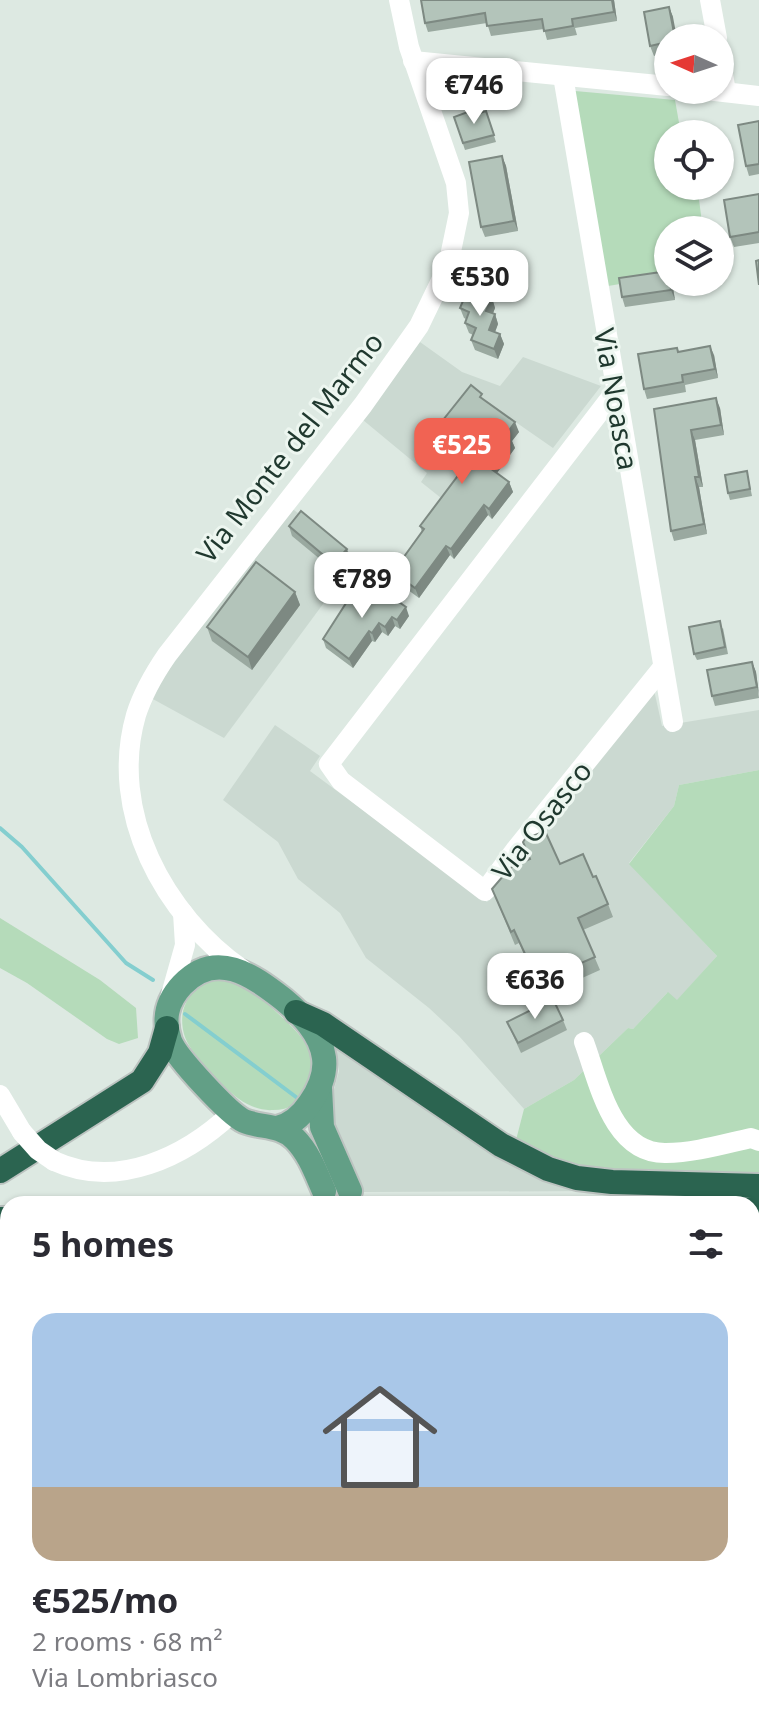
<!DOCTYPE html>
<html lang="en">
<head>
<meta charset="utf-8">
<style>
  body { margin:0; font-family:"Noto Sans",sans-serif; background:#f2f2f3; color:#2b2b33; height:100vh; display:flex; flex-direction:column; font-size:30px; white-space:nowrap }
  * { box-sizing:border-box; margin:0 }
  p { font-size:26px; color:#7c7c81 }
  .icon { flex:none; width:44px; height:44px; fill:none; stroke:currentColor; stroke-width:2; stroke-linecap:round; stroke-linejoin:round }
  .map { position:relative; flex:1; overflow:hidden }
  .panel { position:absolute; left:0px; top:1196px; width:760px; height:538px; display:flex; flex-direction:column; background:#fff; border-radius:24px 24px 0 0; box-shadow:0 2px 6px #0004 }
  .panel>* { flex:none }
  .needle { width:52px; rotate:273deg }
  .buttons { position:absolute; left:654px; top:24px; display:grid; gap:16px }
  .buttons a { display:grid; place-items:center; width:80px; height:80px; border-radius:50%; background:#fff; box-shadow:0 2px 6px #0004; font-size:40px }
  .price { position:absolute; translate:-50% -68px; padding:0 18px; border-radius:16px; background:#fff; color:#222; font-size:26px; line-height:52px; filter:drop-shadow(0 2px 4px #0008) }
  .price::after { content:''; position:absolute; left:50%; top:48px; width:24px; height:18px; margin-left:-12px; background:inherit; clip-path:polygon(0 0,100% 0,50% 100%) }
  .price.on { background:#f16353; color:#fff }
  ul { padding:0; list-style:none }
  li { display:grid; align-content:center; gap:16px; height:424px; padding:0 32px }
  li span { display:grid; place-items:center; height:248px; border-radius:24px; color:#555 }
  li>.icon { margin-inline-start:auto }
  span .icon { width:144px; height:144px; fill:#fffc; stroke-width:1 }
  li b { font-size:34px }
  h2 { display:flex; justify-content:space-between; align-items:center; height:96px; padding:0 32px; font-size:34px }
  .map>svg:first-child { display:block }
  .built { fill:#cbd9d1 }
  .green { fill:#b5dbba }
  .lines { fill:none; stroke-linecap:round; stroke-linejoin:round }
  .stream { stroke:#84cecf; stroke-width:4 }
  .major-casing { stroke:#bcc3c0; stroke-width:28 }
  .highway-casing { stroke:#bcc3c0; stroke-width:28 }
  .path { stroke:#7ead97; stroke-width:3; stroke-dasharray:4 6; stroke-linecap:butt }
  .minor { stroke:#fff; stroke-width:20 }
  .major { stroke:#629f86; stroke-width:24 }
  .highway { stroke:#2b6450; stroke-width:24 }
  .minor-bridge { stroke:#fff; stroke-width:20 }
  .wall { fill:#9aa9a0 }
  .shaded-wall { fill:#7d8982 }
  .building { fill:#b3c4ba; stroke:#7d8982; stroke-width:2 }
  .labels { text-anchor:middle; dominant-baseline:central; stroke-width:6; stroke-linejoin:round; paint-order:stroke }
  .street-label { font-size:28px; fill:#1f382e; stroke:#edf6f0 }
</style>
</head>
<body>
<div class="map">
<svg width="759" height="1733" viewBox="0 0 759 1733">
  <rect width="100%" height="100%" fill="#dde9e2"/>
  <!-- built -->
  <g class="built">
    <polygon points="420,342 462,372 500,386 523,357 601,386 553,448 488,403 457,445 477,461 446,502 421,482 427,473 363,420"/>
    <polygon points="290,507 357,558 224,738 151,698 159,683"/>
    <polygon points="654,690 662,726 759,710 759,770 679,785 674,806 629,863 717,956 677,1001 667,993 633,1029 628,1028 574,1080 524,1109 459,1036 429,1008 366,958 340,913 298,879 278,842 223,800 275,725 320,756 310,771 487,902"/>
    <polygon points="334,1040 597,1191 364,1192 335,1135 331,1100 339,1071"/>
  </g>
  <!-- green -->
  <g class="green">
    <polygon points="575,91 675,100 681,134 668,134 668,186 690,186 691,192 698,192 703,230 668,230 668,276 608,286"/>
    <polygon points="759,770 759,1179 659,1171 610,1172 538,1155 515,1144 524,1109 574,1080 628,1028 633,1029 668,992 677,1000 717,956 629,864 674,806 679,785"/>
    <polygon points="0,918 100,980 136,1008 138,1038 119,1044 107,1039 27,983 0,968"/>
    <path d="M224 979C231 981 242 982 248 986 256 990 264 1000 271 1007 294 1029 326 1052 307 1088 300 1103 290 1110 273 1110 261 1111 249 1106 239 1099 224 1088 188 1052 184 1034 176 1004 195 981 224 979Z"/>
    <polygon points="0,1646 8,1648 8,1710 5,1711 0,1706"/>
    <polygon points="196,1726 287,1726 287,1733 202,1733"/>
  </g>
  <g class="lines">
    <!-- stream -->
    <g class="stream">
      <polyline points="0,828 22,847 126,963 153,980"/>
      <polyline points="185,1014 296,1097"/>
      <polyline points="0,1411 8,1413"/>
      <polyline points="752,1547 759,1548"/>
    </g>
    <defs>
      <g id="major">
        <polyline points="320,1088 322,1127 350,1191"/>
        <path d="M277 1128C292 1125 302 1115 310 1103 319 1090 326 1074 324 1058 321 1033 301 1014 283 999 252 975 216 949 182 985 166 1002 163 1020 170 1041 176 1057 229 1114 244 1121 261 1128 280 1124 295 1139 309 1153 316 1173 324 1191"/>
        <polyline points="0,1368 8,1372"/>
        <polyline points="752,1446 759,1447"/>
        <polyline points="752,1470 759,1471"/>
      </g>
      <g id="highway">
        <polyline points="296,1012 323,1024 501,1145 548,1169 577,1178 612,1182 759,1186"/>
        <polyline points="0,1171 142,1081 160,1053 167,1028"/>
        <polyline points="752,1209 759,1209"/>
        <polyline points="0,1219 8,1219"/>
        <polyline points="752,1242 759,1242"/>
        <polyline points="0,1250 8,1250"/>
        <polyline points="752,1272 759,1272"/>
      </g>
    </defs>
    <!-- major casing -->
    <use href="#major" class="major-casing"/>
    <!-- highway casing -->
    <use href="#highway" class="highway-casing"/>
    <!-- path -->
    <g class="path">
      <polyline points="0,1477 8,1475"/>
      <polyline points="752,1567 759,1568"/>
    </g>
    <!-- minor -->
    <g class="minor">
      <polyline points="710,0 717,38"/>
      <polyline points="720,57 726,92"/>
      <polyline points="413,61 668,86"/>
      <polyline points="563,76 673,722"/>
      <polyline points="706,90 759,96"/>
      <polyline points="615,392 329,764 341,781 485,891 516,849 663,667"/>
      <path d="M243 970C164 915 108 812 136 715 143 693 154 674 167 655L363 405 419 326 448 266 459 213 456 183 409 47 399 0"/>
      <polyline points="170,998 185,945 183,913"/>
      <path d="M584 1042C599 1082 612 1154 666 1153 694 1153 724 1144 751 1138L759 1141"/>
      <polyline points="0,1095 22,1132"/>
      <path d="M54 1161C117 1190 185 1157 232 1113"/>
    </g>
    <!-- major -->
    <use href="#major" class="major"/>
    <!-- highway -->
    <use href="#highway" class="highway"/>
    <!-- minor-bridge -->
    <polyline class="minor-bridge" points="22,1132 38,1150 54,1161"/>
  </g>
  <!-- wall -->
  <g class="wall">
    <polygon points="421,0 614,0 617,21 575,28 577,35 547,40 544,29 491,36 487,23 428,32 425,23"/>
    <polygon points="669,7 673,17 668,38 668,53 654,56 650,46"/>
    <polygon points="486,111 496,142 465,150 454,117 474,115"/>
    <polygon points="759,121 759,174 749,176 746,166"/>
    <polygon points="502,156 506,166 518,231 485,237 481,227"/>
    <polygon points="759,194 759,243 734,247 730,237"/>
    <polygon points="668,282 672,282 675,300 625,307 622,297"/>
    <polygon points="492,298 495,308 493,313 495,314 498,324 495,332 500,334 504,344 498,359 475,350 471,340 473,335 469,333 465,323 466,319 464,318 460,308"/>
    <polygon points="678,352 714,355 718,378 685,385 686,392 647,399 644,389"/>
    <polygon points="484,400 519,432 512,441 515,448 497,473 509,482 513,492 492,519 488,515 454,559 450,555 419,598 397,582 393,572 422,532 420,526 481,446 463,433 458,439 447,430 443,420"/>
    <polygon points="720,408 724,435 695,440 703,487 699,487 707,534 674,541 671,531 654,409"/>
    <polygon points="747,471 752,496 730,500 728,493"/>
    <polygon points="289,526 350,559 338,574 292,536"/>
    <polygon points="295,592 300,605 252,670 212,641 207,627"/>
    <polygon points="358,603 409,616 400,629 395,626 388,636 382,632 375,642 372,641 353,668 326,648 323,639"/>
    <polygon points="723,628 728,654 697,660 694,654"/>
    <polygon points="752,662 756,672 759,698 715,706 712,696"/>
    <polygon points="523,842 560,864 593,877 608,904 613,917 583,930 600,970 542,996 519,943 515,945 492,889 529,859"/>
    <polygon points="563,1020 567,1030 521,1053 507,1022"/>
    <polygon points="752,1282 758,1295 759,1337 752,1337"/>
  </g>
  <!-- shaded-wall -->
  <g class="shaded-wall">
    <polygon points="612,0 614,0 617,21 614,12"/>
    <polygon points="669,7 673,17 677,38 675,38"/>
    <polygon points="502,156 506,166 518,231 514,221"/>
    <polygon points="670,282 672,282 675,300 671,290"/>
    <polygon points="492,298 495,308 490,321 486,311"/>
    <polygon points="495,314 498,324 492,340 489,330"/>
    <polygon points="500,334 504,344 498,359 494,349"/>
    <polygon points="710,346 714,355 718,378 715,369"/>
    <polygon points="716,398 720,408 724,435 721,425"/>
    <polygon points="515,422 519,432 512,441 515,448 494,477 490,468 506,435"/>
    <polygon points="459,423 463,433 458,439 455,429"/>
    <polygon points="691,430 695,440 703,487 699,477"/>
    <polygon points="695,477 699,487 707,534 704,524"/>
    <polygon points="509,482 513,492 492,519 489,509"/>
    <polygon points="484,505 488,515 454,559 451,549"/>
    <polygon points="446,546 450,555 419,598 415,588"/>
    <polygon points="347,549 350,559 338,574 334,564"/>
    <polygon points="295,592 300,605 252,670 248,657"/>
    <polygon points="406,607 409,616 400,629 397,620"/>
    <polygon points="392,617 395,626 388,636 385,627"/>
    <polygon points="379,623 382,632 375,642 372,633"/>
    <polygon points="369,631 372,641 353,668 349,659"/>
    <polygon points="752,662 756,672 759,694 757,687"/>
    <polygon points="754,1282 758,1295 759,1337 754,1323"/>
  </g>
  <!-- building -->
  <g class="building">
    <polygon points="421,0 612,0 614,12 572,19 573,26 544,31 542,19 487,26 485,13 425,23"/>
    <polygon points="669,7 675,38 668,38 668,42 650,46 644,12"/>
    <polygon points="473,110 474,115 486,111 494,135 463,143 454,117"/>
    <polygon points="759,121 759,164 746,166 738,125"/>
    <polygon points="502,156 514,221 481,227 469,162"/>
    <polygon points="759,194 759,232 730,237 724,200"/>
    <polygon points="759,260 759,285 756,261"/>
    <polygon points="668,271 668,282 670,282 671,290 622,297 619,278"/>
    <polygon points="468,289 492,298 486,311 495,314 489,330 500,334 494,349 471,340 476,328 465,323 469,312 460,308"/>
    <polygon points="710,346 715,369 682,375 683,382 644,389 638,354 677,348 678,352"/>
    <polygon points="471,385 482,394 480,397 515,422 506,435 511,438 490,468 509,482 489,509 484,505 451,549 446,546 415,588 393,572 424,529 420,526 484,441 459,423 455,429 443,420"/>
    <polygon points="716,398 721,425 691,430 699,477 695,477 704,524 671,531 654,409"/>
    <polygon points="747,471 750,489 728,493 725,475"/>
    <polygon points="301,511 347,549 334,564 289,526"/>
    <polygon points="256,562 295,592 248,657 207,627"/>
    <polygon points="376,586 406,607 397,620 392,617 385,627 379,623 372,633 369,631 349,659 323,639 350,597 358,603 365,593 369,595"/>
    <polygon points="720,621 725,647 694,654 689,627"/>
    <polygon points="752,662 757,687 712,696 707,670"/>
    <polygon points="545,831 560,864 583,854 593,877 596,876 608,904 578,918 595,957 538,982 514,930 511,932 492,889 510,868 530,859 523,842 525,839"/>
    <polygon points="553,999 563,1020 518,1043 507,1022"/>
    <rect x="752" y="1282" width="2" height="41"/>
  </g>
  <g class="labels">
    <!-- street labels -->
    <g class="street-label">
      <text transform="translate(617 399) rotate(80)">Via Noasca</text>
      <text transform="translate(289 447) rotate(-52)">Via Monte del Marmo</text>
      <text transform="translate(541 820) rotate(-52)">Via Osasco</text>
    </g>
  </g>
</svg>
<div class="buttons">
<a><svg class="needle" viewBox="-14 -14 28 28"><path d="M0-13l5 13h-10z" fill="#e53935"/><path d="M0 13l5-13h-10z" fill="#7c7c81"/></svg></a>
<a><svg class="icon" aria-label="locate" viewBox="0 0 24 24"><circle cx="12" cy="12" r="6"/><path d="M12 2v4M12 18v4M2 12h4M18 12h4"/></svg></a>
<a><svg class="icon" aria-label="layers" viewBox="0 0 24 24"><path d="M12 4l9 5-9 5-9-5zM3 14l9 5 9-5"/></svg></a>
</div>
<b class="price" style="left:474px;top:126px">€746</b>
<b class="price" style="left:480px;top:318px">€530</b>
<b class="price on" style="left:462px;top:486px">€525</b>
<b class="price" style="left:362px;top:620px">€789</b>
<b class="price" style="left:535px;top:1021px">€636</b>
<section class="panel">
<h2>5 homes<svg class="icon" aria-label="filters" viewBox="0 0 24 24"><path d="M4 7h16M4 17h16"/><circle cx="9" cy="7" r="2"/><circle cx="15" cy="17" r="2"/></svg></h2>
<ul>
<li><span style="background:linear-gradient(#a9c7e8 70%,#b9a48a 0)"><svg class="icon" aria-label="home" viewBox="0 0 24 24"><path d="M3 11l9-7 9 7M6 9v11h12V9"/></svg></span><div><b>€525/mo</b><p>2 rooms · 68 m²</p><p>Via Lombriasco</p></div></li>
</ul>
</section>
</div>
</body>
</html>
